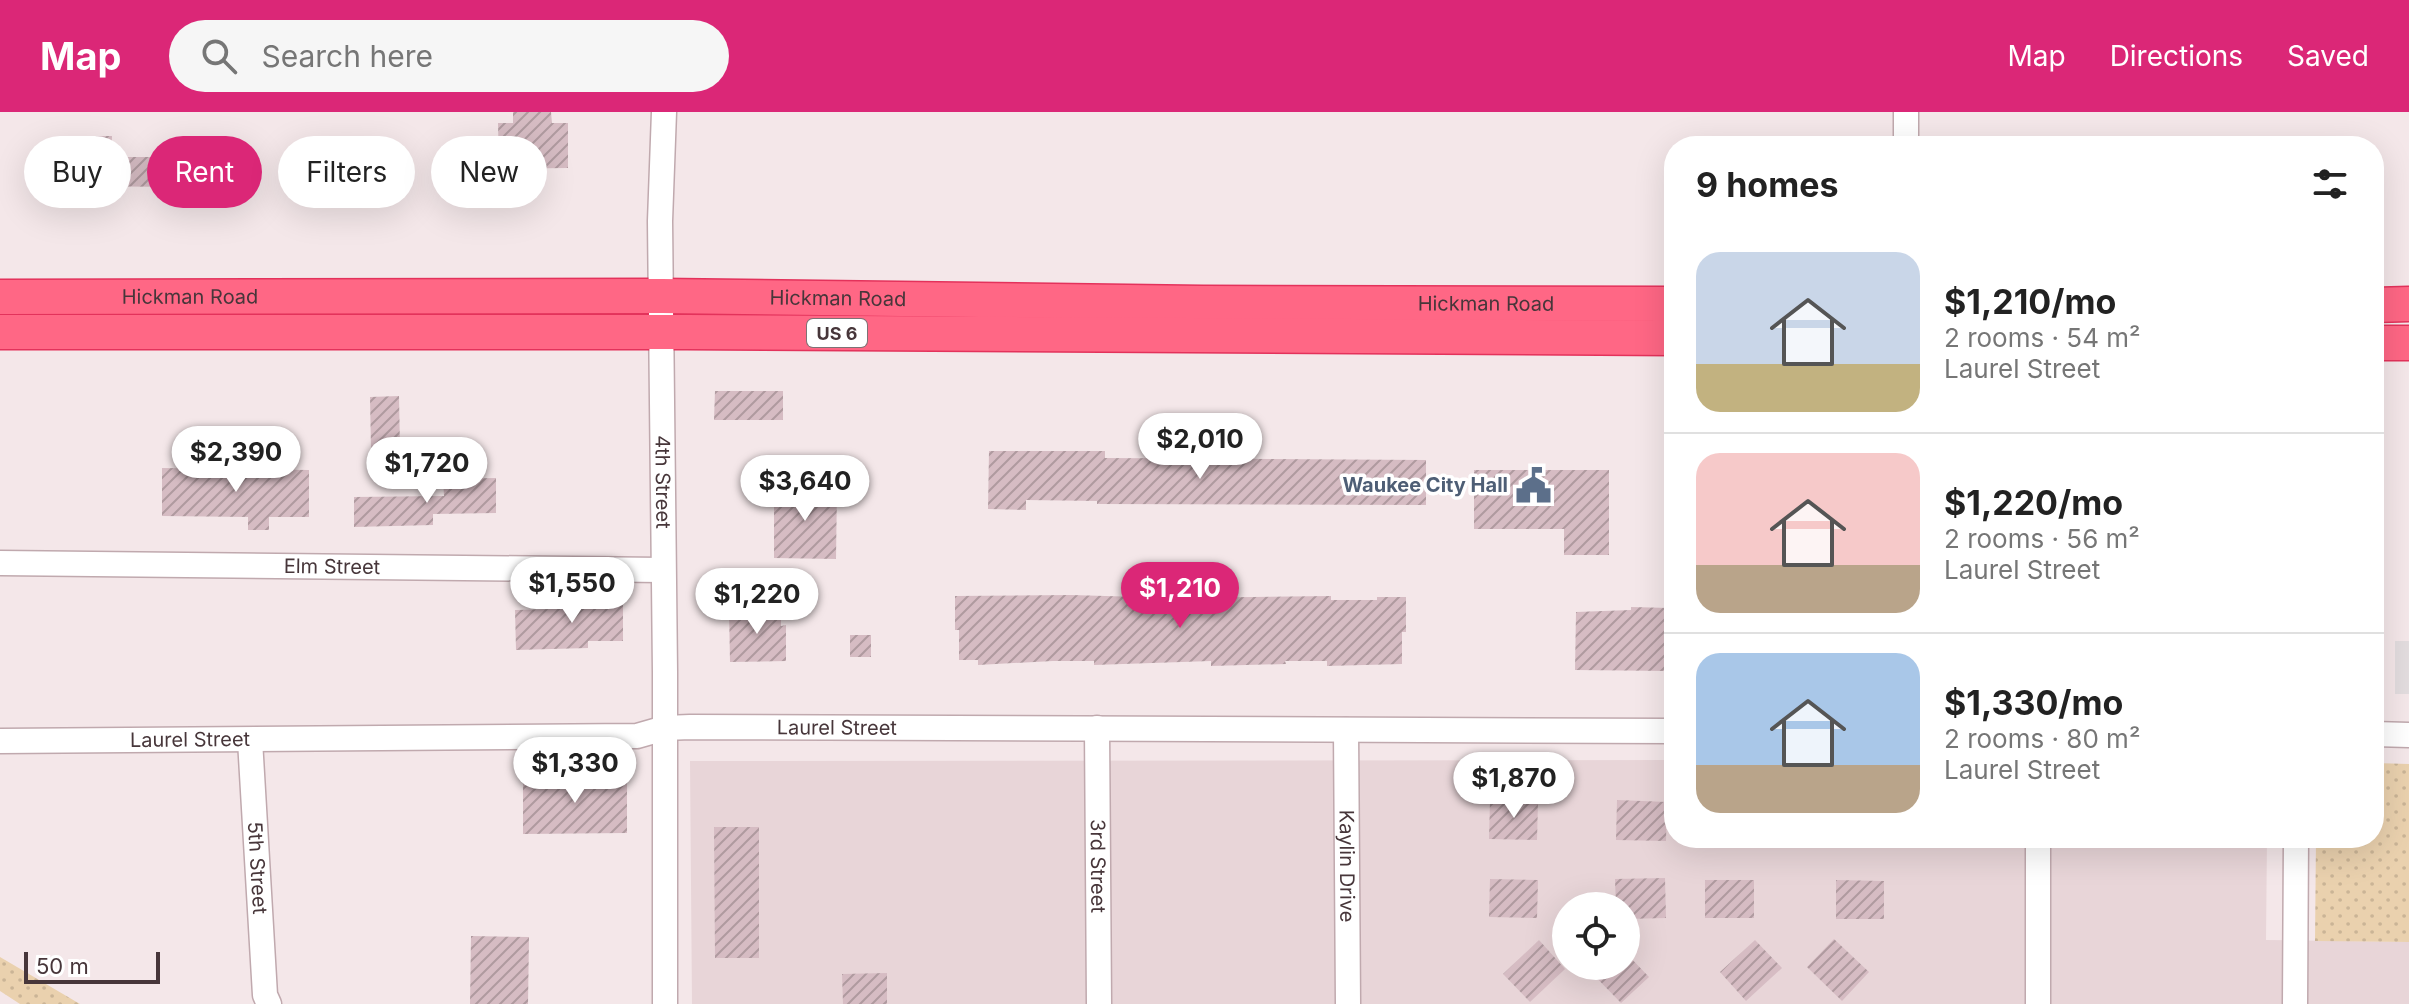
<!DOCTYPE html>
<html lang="en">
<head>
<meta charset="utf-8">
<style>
  body { margin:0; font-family:Inter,sans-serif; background:#f6f6f6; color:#222; height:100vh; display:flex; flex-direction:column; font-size:30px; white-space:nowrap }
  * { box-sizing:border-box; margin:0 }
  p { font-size:26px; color:#767676 }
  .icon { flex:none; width:44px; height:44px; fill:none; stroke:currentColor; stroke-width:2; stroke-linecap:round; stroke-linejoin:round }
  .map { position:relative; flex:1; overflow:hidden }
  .sheet { position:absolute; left:1664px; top:24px; width:720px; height:712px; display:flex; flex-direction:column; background:#fff; border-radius:32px; box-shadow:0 8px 32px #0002 }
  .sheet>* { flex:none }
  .hud { position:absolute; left:24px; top:24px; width:760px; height:72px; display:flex; gap:16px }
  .fabs { position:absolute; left:1552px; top:780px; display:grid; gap:16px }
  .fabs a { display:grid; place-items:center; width:88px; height:88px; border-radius:50%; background:#fff; box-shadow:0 8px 32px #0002; font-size:40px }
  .scale { position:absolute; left:24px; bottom:20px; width:136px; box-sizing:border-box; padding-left:8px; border:4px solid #47363a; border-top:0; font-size:22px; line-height:28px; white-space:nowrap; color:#47363a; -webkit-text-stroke:6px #fff; paint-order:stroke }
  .price { position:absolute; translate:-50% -68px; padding:0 18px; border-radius:28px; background:#fff; color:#222; font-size:26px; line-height:52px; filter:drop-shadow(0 2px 4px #0008) }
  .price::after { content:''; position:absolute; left:50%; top:48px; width:24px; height:18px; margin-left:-12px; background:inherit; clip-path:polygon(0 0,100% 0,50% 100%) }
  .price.on { background:#db2777; color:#fff }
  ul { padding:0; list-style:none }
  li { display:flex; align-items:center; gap:24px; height:200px; padding:0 32px }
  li+li { border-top:2px solid #e0e0e0 }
  li span { display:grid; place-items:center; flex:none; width:224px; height:160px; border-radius:24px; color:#555 }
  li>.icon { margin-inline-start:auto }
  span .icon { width:96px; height:96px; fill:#fffc; stroke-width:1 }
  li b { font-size:34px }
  h2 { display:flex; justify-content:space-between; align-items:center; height:96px; padding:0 32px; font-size:34px }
  .chip { padding:0 28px; border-radius:36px; background:#fff; box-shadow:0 8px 32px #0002; font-size:28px; line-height:72px }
  .chip.on { background:#db2777; color:#fff }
  header { display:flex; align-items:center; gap:48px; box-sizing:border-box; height:112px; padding:0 40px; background:#db2777; color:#fff }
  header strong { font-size:38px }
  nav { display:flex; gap:44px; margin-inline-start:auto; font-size:28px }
  .search { width:560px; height:72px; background:#f6f6f6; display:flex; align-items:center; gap:20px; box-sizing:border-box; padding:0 28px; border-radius:44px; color:#767676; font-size:30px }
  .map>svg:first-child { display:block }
  .residential { fill:#e8d5d8; fill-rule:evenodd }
  .grass { fill:url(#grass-dots) }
  .parking { fill:#e2dcde }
  .building { fill:url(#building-hatch) }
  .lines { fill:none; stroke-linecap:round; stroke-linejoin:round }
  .minor-casing { stroke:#c0a9ae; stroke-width:27 }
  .highway-casing { stroke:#e3325b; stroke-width:37 }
  .minor { stroke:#fff; stroke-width:24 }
  .highway { stroke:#ff6785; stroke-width:34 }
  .labels { text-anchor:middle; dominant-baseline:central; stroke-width:7; stroke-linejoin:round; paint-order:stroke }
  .shield { fill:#fff; stroke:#7e7275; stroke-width:2 }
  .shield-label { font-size:18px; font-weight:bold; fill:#47363a }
  .street-label { font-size:20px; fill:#47363a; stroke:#fff }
  .service-label { font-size:20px; font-weight:bold; fill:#4e5e75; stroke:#fff; text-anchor:end }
</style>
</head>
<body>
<header>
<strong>Map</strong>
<div class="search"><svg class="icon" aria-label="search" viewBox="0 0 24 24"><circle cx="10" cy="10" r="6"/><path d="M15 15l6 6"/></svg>Search here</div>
<nav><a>Map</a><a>Directions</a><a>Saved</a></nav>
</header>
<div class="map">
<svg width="2409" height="892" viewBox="0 0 2409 892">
  <defs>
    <pattern id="grass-dots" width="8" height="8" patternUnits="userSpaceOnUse" patternTransform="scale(2)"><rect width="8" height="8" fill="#ead1ae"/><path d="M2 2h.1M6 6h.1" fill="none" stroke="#cab496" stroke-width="1.8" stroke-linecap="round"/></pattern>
    <pattern id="building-hatch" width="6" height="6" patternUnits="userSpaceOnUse" patternTransform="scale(2)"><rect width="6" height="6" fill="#d6bcc3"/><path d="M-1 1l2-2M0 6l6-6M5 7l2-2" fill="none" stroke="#af9a9f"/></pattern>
  </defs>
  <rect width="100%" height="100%" fill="#f4e7e9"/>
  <!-- residential -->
  <path class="residential" d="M1674 648V726H2267L2266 828 2409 830V892H692L690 649ZM1566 794H1626V854H1566Z"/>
  <!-- grass -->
  <g class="grass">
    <polygon points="2374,651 2409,652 2409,830 2315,829 2316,726 2374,726"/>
    <polygon points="0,845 80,892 20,892 0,879"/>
  </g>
  <!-- parking -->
  <rect class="parking" x="2395" y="529" width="14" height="53"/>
  <!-- building -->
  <g class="building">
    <polygon points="513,0 551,0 552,11 568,11 568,56 499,57 498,11 513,11"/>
    <polygon points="77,24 112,24 111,45 176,45 176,52 186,52 186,68 177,67 176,75 77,74"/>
    <polygon points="715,279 783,279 783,308 714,308"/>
    <polygon points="399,284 400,337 371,338 370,285"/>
    <polygon points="989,339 1105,339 1105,346 1426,348 1426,393 1097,392 1097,389 1026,388 1026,398 988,397"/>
    <polygon points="162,356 309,358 309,405 269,405 269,418 248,418 248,405 162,404"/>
    <polygon points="1474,358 1609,358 1609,443 1564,443 1564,417 1474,417"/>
    <polygon points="496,366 496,401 433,402 433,413 354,415 354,385 444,384 443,367"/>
    <polygon points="774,375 837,376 836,447 774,446"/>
    <polygon points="590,480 623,480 623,529 588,529 588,536 516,538 515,498 590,496"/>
    <polygon points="1071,483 1174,486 1331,484 1331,488 1377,488 1377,485 1406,485 1406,520 1402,520 1402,552 1327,554 1327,549 1285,549 1286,552 1211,554 1211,549 1094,553 1094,549 1053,549 978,553 978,548 959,548 959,518 955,518 955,484"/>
    <polygon points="1631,495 1670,496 1669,559 1575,558 1576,500 1631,498"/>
    <polygon points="766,496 766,501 781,501 781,514 786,513 786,549 730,550 729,497"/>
    <rect x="850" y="523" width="21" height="22"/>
    <polygon points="627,664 627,721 523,722 523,665"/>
    <polygon points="1617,688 1667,690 1666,729 1616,728"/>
    <polygon points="1490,689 1538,690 1537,728 1489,727"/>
    <polygon points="714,715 759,715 759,846 715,846"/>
    <polygon points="1665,766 1666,806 1626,807 1626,794 1616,794 1615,767"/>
    <polygon points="1490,767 1538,768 1537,806 1489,805"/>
    <rect x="1705" y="768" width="49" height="38"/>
    <polygon points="1836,768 1884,769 1884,807 1836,807"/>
    <polygon points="471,824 529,825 528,892 470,892"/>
    <polygon points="1834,827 1869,860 1842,889 1807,855"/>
    <polygon points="1539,828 1565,857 1530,890 1503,862"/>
    <polygon points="1755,828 1782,856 1746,889 1720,860"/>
    <polygon points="1626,841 1649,865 1621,891 1585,854 1626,854"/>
    <polygon points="887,861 887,892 843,892 842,862"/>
  </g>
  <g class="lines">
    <defs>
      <g id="minor">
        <path id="s1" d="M664 0 660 109 665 560V892"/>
        <polyline points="1906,0 1906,34"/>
        <path id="s2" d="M0 451 662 458"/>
        <path id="s3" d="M1097 616 1099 892"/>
        <path id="s4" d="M1346 618 1348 892"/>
        <polyline points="2374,622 2409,623"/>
        <path id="s5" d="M250 628 265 883 269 892"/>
        <path id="s6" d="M0 629 637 624 665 616 690 615 1674 619"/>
        <polyline points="2038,892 2038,726"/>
        <polyline points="2295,892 2296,726"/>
      </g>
      <g id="highway">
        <path id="s7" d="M0 185 662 184 1203 191 1674 192"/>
        <polyline points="2374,193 2409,192"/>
        <polyline points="0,220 687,220 1674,226"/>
        <polyline points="2374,231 2409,231"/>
      </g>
    </defs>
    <!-- minor casing -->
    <use href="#minor" class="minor-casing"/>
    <!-- highway casing -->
    <use href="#highway" class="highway-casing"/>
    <!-- minor -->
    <use href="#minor" class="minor"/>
    <!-- highway -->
    <use href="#highway" class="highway"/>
  </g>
  <!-- icons -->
  <defs>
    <symbol id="civic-bare" viewBox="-9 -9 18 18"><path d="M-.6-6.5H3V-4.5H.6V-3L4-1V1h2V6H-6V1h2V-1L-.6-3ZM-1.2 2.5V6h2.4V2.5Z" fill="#5c6f8a" stroke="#fff" stroke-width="2.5" paint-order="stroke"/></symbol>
  </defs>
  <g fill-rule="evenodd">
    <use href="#civic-bare" x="1508" y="348" width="51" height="51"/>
  </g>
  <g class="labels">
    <!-- shield labels -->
    <rect class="shield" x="807" y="207" width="60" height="28" rx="6"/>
    <g class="shield-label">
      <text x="837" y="221">US 6</text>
    </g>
    <!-- street labels -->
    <g class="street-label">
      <text stroke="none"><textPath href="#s7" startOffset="190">Hickman Road</textPath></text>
      <text stroke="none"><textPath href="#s7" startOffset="838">Hickman Road</textPath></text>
      <text stroke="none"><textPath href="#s7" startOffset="1486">Hickman Road</textPath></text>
      <text stroke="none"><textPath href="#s1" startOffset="370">4th Street</textPath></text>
      <text stroke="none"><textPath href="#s2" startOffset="332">Elm Street</textPath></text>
      <text stroke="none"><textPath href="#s6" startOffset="838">Laurel Street</textPath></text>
      <text stroke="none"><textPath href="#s6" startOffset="190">Laurel Street</textPath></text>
      <text stroke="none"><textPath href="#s3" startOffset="138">3rd Street</textPath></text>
      <text stroke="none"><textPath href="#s4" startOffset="136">Kaylin Drive</textPath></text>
      <text stroke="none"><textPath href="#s5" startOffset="128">5th Street</textPath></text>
    </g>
    <!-- service labels -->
    <g class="service-label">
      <text x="1508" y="373">Waukee City Hall</text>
    </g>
  </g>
</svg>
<div class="fabs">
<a><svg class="icon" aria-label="locate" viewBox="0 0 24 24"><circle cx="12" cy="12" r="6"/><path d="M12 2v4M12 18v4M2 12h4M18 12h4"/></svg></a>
</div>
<div class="scale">50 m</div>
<b class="price" style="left:1200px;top:369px">$2,010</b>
<b class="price" style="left:236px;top:382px">$2,390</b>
<b class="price" style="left:427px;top:393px">$1,720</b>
<b class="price" style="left:805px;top:411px">$3,640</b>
<b class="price" style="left:572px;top:513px">$1,550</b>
<b class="price on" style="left:1180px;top:518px">$1,210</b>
<b class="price" style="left:757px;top:524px">$1,220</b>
<b class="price" style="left:575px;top:693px">$1,330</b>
<b class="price" style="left:1514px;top:708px">$1,870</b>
<div class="hud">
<a class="chip">Buy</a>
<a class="chip on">Rent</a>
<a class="chip">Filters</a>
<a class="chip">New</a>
</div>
<section class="sheet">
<h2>9 homes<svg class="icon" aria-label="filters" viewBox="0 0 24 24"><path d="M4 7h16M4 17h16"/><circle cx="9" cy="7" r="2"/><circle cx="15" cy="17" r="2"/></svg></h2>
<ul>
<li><span style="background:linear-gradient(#c9d6e8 70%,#c2b280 0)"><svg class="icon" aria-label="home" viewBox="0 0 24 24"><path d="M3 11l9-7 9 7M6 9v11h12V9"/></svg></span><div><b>$1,210/mo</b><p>2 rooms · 54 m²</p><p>Laurel Street</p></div></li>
<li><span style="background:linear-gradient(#f6c9c9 70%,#b9a48a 0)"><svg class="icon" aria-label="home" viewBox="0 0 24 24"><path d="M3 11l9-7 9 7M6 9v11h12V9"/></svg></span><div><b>$1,220/mo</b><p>2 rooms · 56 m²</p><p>Laurel Street</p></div></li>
<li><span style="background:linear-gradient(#a9c7e8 70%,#b9a48a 0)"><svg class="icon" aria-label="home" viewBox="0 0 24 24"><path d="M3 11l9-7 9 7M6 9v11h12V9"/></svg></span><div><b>$1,330/mo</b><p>2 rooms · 80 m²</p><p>Laurel Street</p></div></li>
</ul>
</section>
</div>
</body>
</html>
